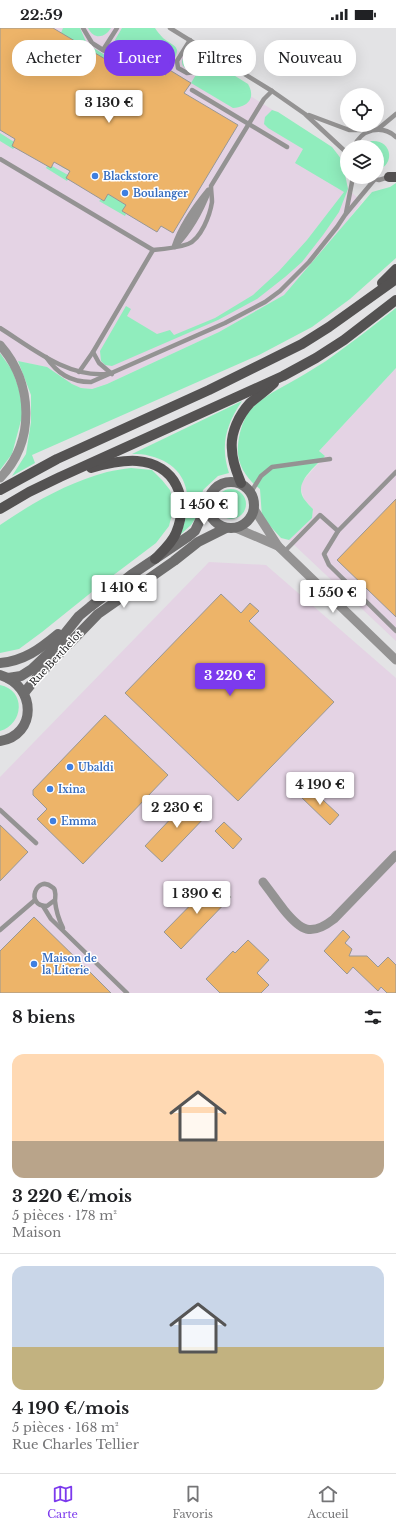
<!DOCTYPE html>
<html lang="fr">
<head>
<meta charset="utf-8">
<style>
  body { margin:0; font-family:"Libre Baskerville",serif; background:#f2f2f2; color:#202124; height:100vh; display:flex; flex-direction:column; font-size:15px; white-space:nowrap }
  * { box-sizing:border-box; margin:0 }
  p { font-size:13px; color:#757577 }
  .icon { flex:none; width:22px; height:22px; fill:none; stroke:currentColor; stroke-width:2; stroke-linecap:round; stroke-linejoin:round }
  .map { position:relative; height:965px; overflow:hidden }
  .drawer { display:flex; flex-direction:column; background:#fff; flex:1 }
  .drawer>* { flex:none }
  .top-card { position:absolute; left:12px; top:12px; width:372px; height:36px; display:flex; gap:8px }
  .controls { position:absolute; left:340px; top:60px; display:grid; gap:8px }
  .controls a { display:grid; place-items:center; width:44px; height:44px; border-radius:50%; background:#fff; box-shadow:0 4px 16px #0002; font-size:20px }
  .price { position:absolute; translate:-50% -34px; padding:0 9px; border-radius:4px; background:#fff; color:#222; font-size:13px; line-height:26px; filter:drop-shadow(0 1px 2px #0008) }
  .price::after { content:''; position:absolute; left:50%; top:24px; width:12px; height:9px; margin-left:-6px; background:inherit; clip-path:polygon(0 0,100% 0,50% 100%) }
  .price.active { background:#7c3aed; color:#fff }
  ul { padding:0; list-style:none }
  li { display:grid; align-content:center; gap:8px; height:212px; padding:0 12px }
  li+li { border-top:1px solid #e0e0e0 }
  li span { display:grid; place-items:center; height:124px; border-radius:12px; color:#555 }
  li>.icon { margin-inline-start:auto }
  span .icon { width:72px; height:72px; fill:#fffc; stroke-width:1 }
  li b { font-size:17px }
  h2 { display:flex; justify-content:space-between; align-items:center; height:48px; padding:0 12px; font-size:17px }
  .pill { padding:0 14px; border-radius:16px; background:#fff; box-shadow:0 4px 16px #0002; font-size:14px; line-height:36px }
  .pill.active { background:#7c3aed; color:#fff }
  .status { display:flex; justify-content:space-between; align-items:center; height:28px; padding:0 20px; background:#fff; direction:ltr }
  .status svg { height:11px; fill:currentColor }
  .tabs { display:flex; justify-content:space-around; align-items:center; height:56px; border-top:1px solid #e0e0e0; background:#fff; font-size:11px; color:#757577 }
  .tabs a { display:grid; justify-items:center; gap:2px }
  .tabs .active { color:#7c3aed }
  .map>svg:first-child { display:block }
  .commercial { fill:#e4d3e4 }
  .green { fill:#90edbd }
  .building { fill:#edb469; stroke:#989795 }
  .lines { fill:none; stroke-linecap:round; stroke-linejoin:round }
  .lane { stroke:#949393; stroke-width:4.5 }
  .street { stroke:#949393; stroke-width:9 }
  .secondary { stroke:#6e6d6d; stroke-width:10 }
  .primary { stroke:#545252; stroke-width:10 }
  .shop-dot { fill:#3f7fe0; stroke:#fff; stroke-width:1.5 }
  .labels { text-anchor:middle; dominant-baseline:central; stroke-width:3; stroke-linejoin:round; paint-order:stroke }
  .shop-label { font-size:10px; font-weight:bold; fill:#366cbe; stroke:#fff; text-anchor:start }
  .street-label { font-size:10px; fill:#272728; stroke:#fff }
</style>
</head>
<body>
<div class="status"><b>22:59</b><svg viewBox="0 0 49 12"><path d="M0 12V9h3v3zM5 12V6h3v6zM10 12V3h3v9zM15 12V0h3v12zM26 1h20v11H26zM47 4h2v5h-2z"/></svg></div>
<div class="map">
<svg width="396" height="965" viewBox="0 0 396 965">
  <rect width="100%" height="100%" fill="#e3e3e5"/>
  <!-- commercial -->
  <g class="commercial">
    <polygon points="0,0 142,0 332,119 342,132 348,161 362,174 338,205 284,267 219,304 107,356 92,361 81,360 72,356 46,339 18,333 12,342 0,325"/>
    <polygon points="396,340 396,613 289,512 312,490 313,481 304,471 301,461 302,454 325,428 319,423"/>
    <polygon points="209,534 266,537 396,650 396,965 0,965 0,749"/>
  </g>
  <!-- green -->
  <g class="green">
    <path d="M63 0H80L87 16 123 38 127 31 113 23 112 17 122 0H155C157 3 160 7 163 10 176 20 182 18 172 35L169 34 167 39 163 38 160 43 146 35 143 40 138 38 73 145 62 139 120 40 61 5Z"/>
    <path d="M88 0H111C105 10 94 12 88 0Z"/>
    <circle cx="189" cy="34" r="7"/>
    <path d="M206 30 248 56C256 70 248 79 233 80L191 55Z"/>
    <polygon points="272,82 278,84 332,119 342,132 348,161 339,184 323,207 302,234 285,249 257,271 218,292 112,338 105,337 101,333 100,323 126,278 131,281 127,288 157,306 170,302 174,307 215,290 253,267 279,243 307,212 344,164 295,135 303,121 268,100 264,96 265,89"/>
    <polygon points="0,105 14,114 12,117 15,119 13,121 0,113"/>
    <path d="M371 113C392 111 396 137 377 142V119H364Z"/>
    <polygon points="47,138 51,140 52,138 68,147 66,150 68,151 67,153 46,140"/>
    <polygon points="396,155 396,230 350,271 312,299 259,327 32,427 35,435 12,448 26,426 31,394 31,367 18,333 47,339 72,356 81,360 92,361 107,356 219,304 284,267 372,164 390,159"/>
    <polygon points="108,166 126,177 122,183 126,186 125,188 99,173"/>
    <path d="M396 280V340L319 423 325 428C315 439 293 455 304 471 307 475 310 478 313 481L312 490 289 512 281 510 262 489 260 461C246 451 236 435 238 417 239 406 242 395 248 385 262 367 286 358 305 346 312 342 319 337 326 333 350 316 373 298 396 280Z"/>
    <polygon points="0,325 12,342 19,361 23,385 12,426 0,442"/>
    <path d="M242 373C226 397 220 417 229 445L218 448 203 462 197 488 191 497 180 507C194 474 191 438 150 428 144 426 138 426 132 426Z"/>
    <path d="M131 440 152 442 162 452 170 462 174 478 169 498 156 515 103 555 42 604 19 621 0 625V497C32 475 69 454 107 444 115 442 123 441 131 440Z"/>
    <circle cx="231" cy="476" r="15"/>
    <path d="M0 657C26 662 24 696 0 703Z"/>
  </g>
  <!-- building -->
  <g class="building">
    <polygon points="0,0 53,0 132,47 138,37 143,40 146,35 166,47 163,38 191,55 184,65 238,97 173,205 161,198 157,204 122,183 126,177 108,166 104,173 66,150 70,143 54,134 51,140 12,118 15,111 0,102"/>
    <polygon points="166,17 170,21 171,25 162,34 158,23 160,19"/>
    <polygon points="396,471 396,589 337,532"/>
    <polygon points="221,566 241,585 250,575 259,583 249,593 334,674 238,773 125,665"/>
    <polygon points="105,687 168,747 83,836 37,791 47,781 33,767 33,762"/>
    <polygon points="309,759 339,787 330,797 300,768"/>
    <polygon points="192,768 209,785 162,834 145,818"/>
    <polygon points="224,794 242,811 233,821 215,803"/>
    <polygon points="0,797 28,824 0,853"/>
    <polygon points="214,853 231,869 181,921 164,904"/>
    <polygon points="34,889 84,938 111,965 0,965 0,923"/>
    <polygon points="343,902 350,909 345,915 352,921 349,928 367,928 378,939 388,929 396,937 396,965 387,965 381,959 378,963 353,939 347,946 324,923"/>
    <polygon points="248,912 269,932 257,945 269,957 261,965 220,965 206,951 233,923 235,925"/>
  </g>
  <g class="lines">
    <!-- lane -->
    <g class="lane">
      <polyline points="83,0 92,15 103,22 117,0"/>
      <polyline points="170,0 272,63 305,86 347,125"/>
      <polyline points="190,12 177,33 178,40 187,45 195,44 207,23"/>
      <polyline points="103,22 121,32"/>
      <polyline points="192,62 287,119"/>
      <polyline points="309,87 349,102 371,102"/>
      <polyline points="378,101 396,86"/>
      <path d="M354 119C361 101 382 96 396 109"/>
      <path d="M0 131 153 222C165 221 177 220 188 216 201 211 210 187 212 174 212 169 211 163 211 158L264 71 272 63"/>
      <polyline points="367,149 379,152 389,149"/>
      <polyline points="346,185 353,149"/>
      <polyline points="178,213 203,172"/>
      <path d="M174 218C181 197 194 179 208 162"/>
      <path d="M175 219C191 203 202 182 210 161"/>
      <path d="M0 300C32 320 66 349 106 346"/>
      <polyline points="93,324 99,335 112,346"/>
      <path d="M46 329C57 345 70 354 91 354L225 295 265 274 280 263 309 234 337 199 345 187 375 151"/>
      <polyline points="79,344 93,324 153,222"/>
      <polyline points="396,444 338,503 324,526 329,537 396,603"/>
      <polyline points="251,464 261,448 272,439 330,431"/>
      <polyline points="284,524 320,487 338,503"/>
      <polyline points="0,782 36,815"/>
      <path d="M55 872 47 878C24 878 37 846 52 859 54 860 55 862 55 864 56 867 55 870 55 873 56 883 59 892 63 900"/>
      <polyline points="43,878 51,891 127,965"/>
      <polyline points="0,902 35,872"/>
    </g>
    <!-- street -->
    <g class="street">
      <path d="M0 317C33 355 36 413 0 450"/>
      <polyline points="254,481 278,518 396,632"/>
      <polyline points="236,500 278,518"/>
      <path d="M263 854C270 863 277 873 284 882 301 903 311 909 334 891L396 827"/>
    </g>
    <!-- secondary -->
    <g class="secondary">
      <circle cx="231" cy="477" r="23"/>
      <path d="M0 635C24 633 40 621 58 606"/>
      <path d="M0 647C37 658 37 707 0 713"/>
      <polyline points="8,650 21,648 32,641 50,624 79,588 90,579 131,547 189,508 195,503 207,477"/>
      <polyline points="24,665 37,649 98,586 174,533 198,514 226,500"/>
    </g>
    <!-- primary -->
    <g class="primary">
      <polyline points="389,149 396,149"/>
      <polyline points="382,255 396,241"/>
      <path d="M91 440C105 436 122 432 137 433 176 436 190 471 176 505 172 515 163 523 155 531"/>
      <path d="M241 455C237 445 232 434 232 422 230 405 239 387 250 375 258 368 267 362 274 355"/>
      <polyline points="0,462 57,431 209,362 302,316 329,299 396,251"/>
      <polyline points="0,481 29,464 60,449 283,348 316,330 344,312 396,272"/>
    </g>
  </g>
  <!-- markers -->
  <g class="shop-dot">
    <circle cx="95" cy="148" r="4"/>
    <circle cx="125" cy="165" r="4"/>
    <circle cx="70" cy="739" r="4"/>
    <circle cx="50" cy="761" r="4"/>
    <circle cx="53" cy="793" r="4"/>
    <circle cx="34" cy="936" r="4"/>
  </g>
  <g class="labels">
    <!-- shop labels -->
    <g class="shop-label">
      <text x="103" y="148">Blackstore</text>
      <text x="133" y="165">Boulanger</text>
      <text x="78" y="739">Ubaldi</text>
      <text x="58" y="761">Ixina</text>
      <text x="61" y="793">Emma</text>
      <text x="42" y="930">Maison de<tspan x="42" dy="12">la Literie</tspan></text>
    </g>
    <!-- street labels -->
    <g class="street-label">
      <text transform="translate(56 630) rotate(-47)">Rue Berthelot</text>
    </g>
  </g>
</svg>
<div class="controls">
<a><svg class="icon" aria-label="locate" viewBox="0 0 24 24"><circle cx="12" cy="12" r="6"/><path d="M12 2v4M12 18v4M2 12h4M18 12h4"/></svg></a>
<a><svg class="icon" aria-label="layers" viewBox="0 0 24 24"><path d="M12 4l9 5-9 5-9-5zM3 14l9 5 9-5"/></svg></a>
</div>
<b class="price" style="left:109px;top:96px">3 130 €</b>
<b class="price" style="left:204px;top:498px">1 450 €</b>
<b class="price" style="left:124px;top:581px">1 410 €</b>
<b class="price" style="left:333px;top:586px">1 550 €</b>
<b class="price active" style="left:230px;top:669px">3 220 €</b>
<b class="price" style="left:320px;top:778px">4 190 €</b>
<b class="price" style="left:177px;top:801px">2 230 €</b>
<b class="price" style="left:197px;top:887px">1 390 €</b>
<div class="top-card">
<a class="pill">Acheter</a>
<a class="pill active">Louer</a>
<a class="pill">Filtres</a>
<a class="pill">Nouveau</a>
</div>
</div>
<section class="drawer">
<h2>8 biens<svg class="icon" aria-label="filters" viewBox="0 0 24 24"><path d="M4 7h16M4 17h16"/><circle cx="9" cy="7" r="2"/><circle cx="15" cy="17" r="2"/></svg></h2>
<ul>
<li><span style="background:linear-gradient(#ffd9b3 70%,#b9a48a 0)"><svg class="icon" aria-label="home" viewBox="0 0 24 24"><path d="M3 11l9-7 9 7M6 9v11h12V9"/></svg></span><div><b>3 220 €/mois</b><p>5 pièces · 178 m²</p><p>Maison</p></div></li>
<li><span style="background:linear-gradient(#c9d6e8 65%,#c2b280 0)"><svg class="icon" aria-label="home" viewBox="0 0 24 24"><path d="M3 11l9-7 9 7M6 9v11h12V9"/></svg></span><div><b>4 190 €/mois</b><p>5 pièces · 168 m²</p><p>Rue Charles Tellier</p></div></li>
</ul>
</section>
<nav class="tabs">
<a class="active"><svg class="icon" aria-label="map" viewBox="0 0 24 24"><path d="M3 6l6-2 6 2 6-2v14l-6 2-6-2-6 2zM9 4v14M15 6v14"/></svg>Carte</a>
<a><svg class="icon" aria-label="saved" viewBox="0 0 24 24"><path d="M7 4h10v16l-5-4-5 4z"/></svg>Favoris</a>
<a><svg class="icon" aria-label="home" viewBox="0 0 24 24"><path d="M3 11l9-7 9 7M6 9v11h12V9"/></svg>Accueil</a>
</nav>
</body>
</html>
